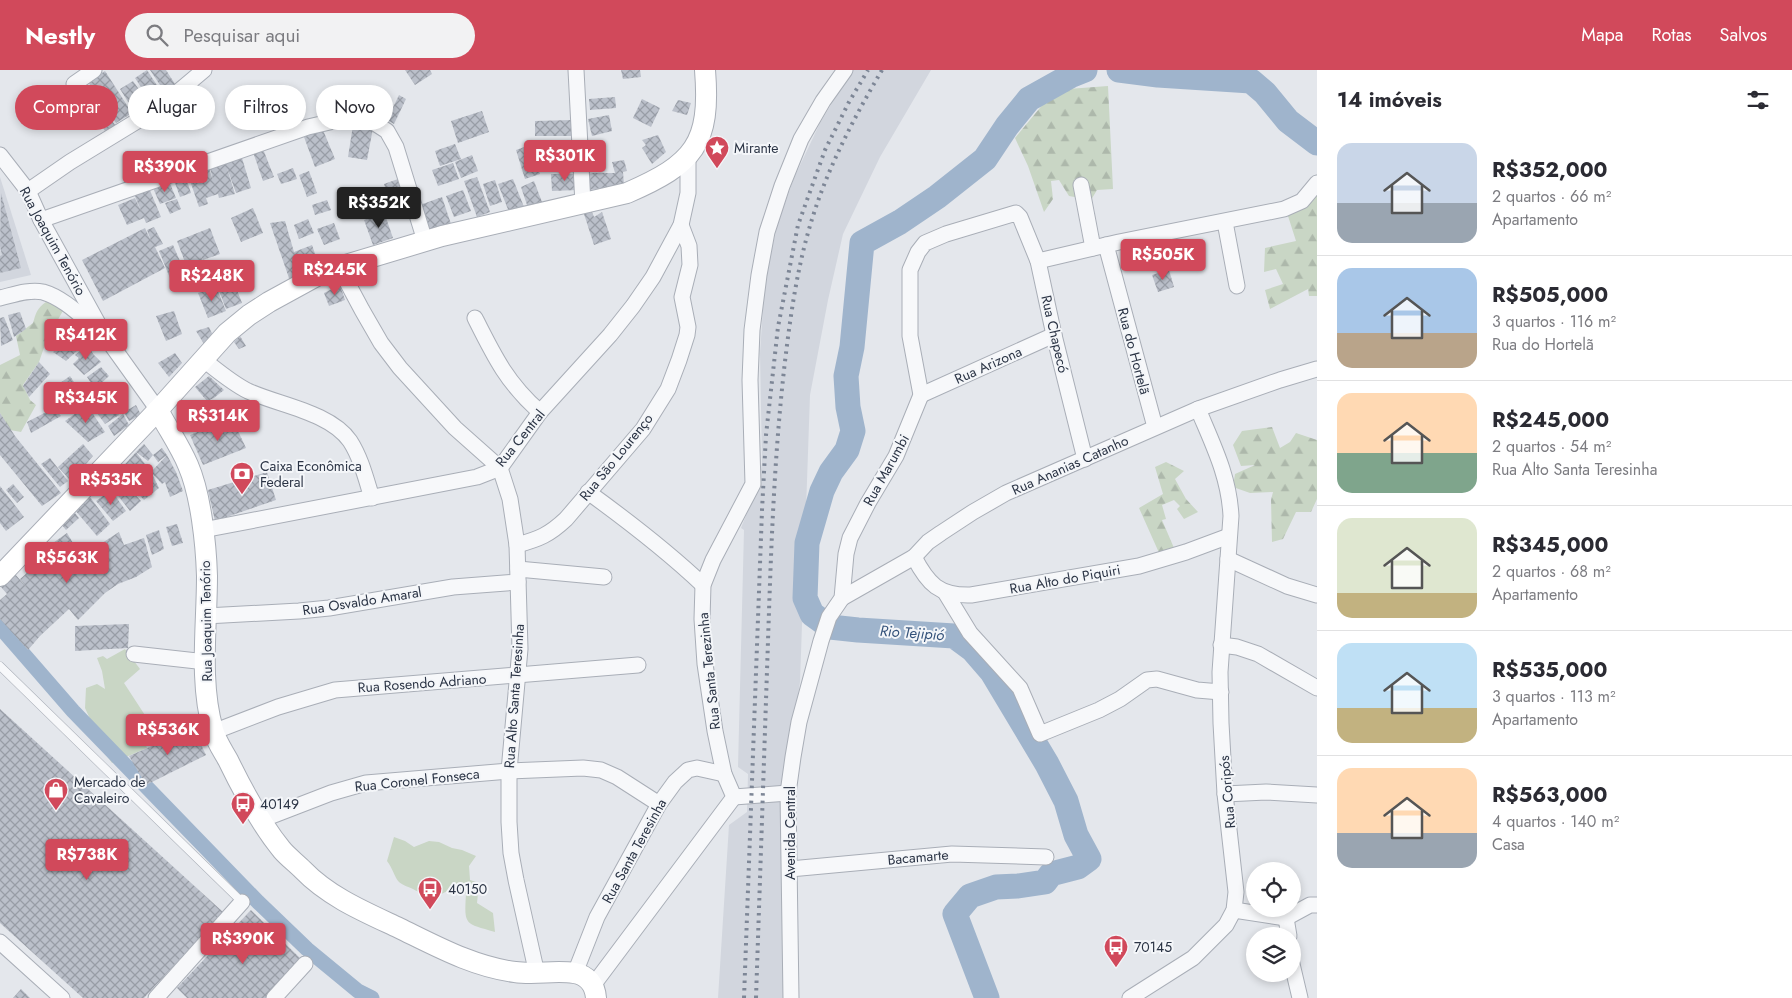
<!DOCTYPE html>
<html lang="pt">
<head>
<meta charset="utf-8">
<style>
  body { margin:0; font-family:Jost,sans-serif; background:#f2f2f3; color:#2b2b33; height:100vh; display:flex; flex-direction:column; font-size:19px; white-space:nowrap }
  * { box-sizing:border-box; margin:0 }
  p { font-size:16px; color:#7c7c81 }
  .icon { flex:none; width:28px; height:28px; fill:none; stroke:currentColor; stroke-width:2; stroke-linecap:round; stroke-linejoin:round }
  .map { position:relative; flex:1; overflow:hidden }
  .panel { display:flex; flex-direction:column; background:#fff; width:475px }
  .panel>* { flex:none }
  .hud { position:absolute; left:15px; top:15px; width:475px; height:45px; display:flex; gap:10px }
  .controls { position:absolute; left:1246px; top:792px; display:grid; gap:10px }
  .controls a { display:grid; place-items:center; width:55px; height:55px; border-radius:50%; background:#fff; box-shadow:0 2px 8px #0003; font-size:25px }
  .price { position:absolute; translate:-50% -42px; padding:0 11px; border-radius:5px; background:#d1495b; color:#fff; font-size:16px; line-height:32px; filter:drop-shadow(0 1px 2px #0008) }
  .price::after { content:''; position:absolute; left:50%; top:30px; width:15px; height:11px; margin-left:-8px; background:inherit; clip-path:polygon(0 0,100% 0,50% 100%) }
  .price.on { background:#222; color:#fff }
  ul { padding:0; list-style:none }
  li { display:flex; align-items:center; gap:15px; height:125px; padding:0 20px }
  li+li { border-top:1px solid #e1e1e2 }
  li span { display:grid; place-items:center; flex:none; width:140px; height:100px; border-radius:15px; color:#555 }
  li>.icon { margin-inline-start:auto }
  span .icon { width:60px; height:60px; fill:#fffc; stroke-width:1 }
  li b { font-size:21px }
  h2 { display:flex; justify-content:space-between; align-items:center; height:60px; padding:0 20px; font-size:21px }
  .pill { padding:0 18px; border-radius:22px; background:#fff; box-shadow:0 2px 8px #0003; font-size:18px; line-height:45px }
  .pill.on { background:#d1495b; color:#fff }
  header { display:flex; align-items:center; gap:30px; box-sizing:border-box; height:70px; padding:0 25px; background:#d1495b; color:#fff }
  header strong { font-size:24px }
  nav { display:flex; gap:28px; margin-inline-start:auto; font-size:18px }
  .search { width:350px; height:45px; background:#f2f2f3; display:flex; align-items:center; gap:12px; box-sizing:border-box; padding:0 18px; border-radius:28px; color:#7c7c81; font-size:19px }
  main { display:flex; flex:1; min-height:0 }
  .map>svg:first-child { display:block }
  .built { fill:#d2d6de }
  .green { fill:#c9d6c5 }
  .forest { fill:url(#forest-firs) }
  .lines { fill:none; stroke-linecap:round; stroke-linejoin:round }
  .canal { stroke:#9fb4cc; stroke-width:15 }
  .river { stroke:#9fb4cc; stroke-width:25 }
  .building { fill:url(#building-cross-hatch) }
  .lane-casing { stroke:#a9aeb7; stroke-width:9 }
  .street-casing { stroke:#a9aeb7; stroke-width:17 }
  .secondary-casing { stroke:#a9aeb7; stroke-width:22 }
  .lane { stroke:#f7f8fa; stroke-width:8 }
  .street { stroke:#f7f8fa; stroke-width:15 }
  .secondary { stroke:#fff; stroke-width:20 }
  .rail { stroke:#7d8696; stroke-width:4; stroke-dasharray:2.5 5; stroke-linecap:butt }
  .labels { text-anchor:middle; dominant-baseline:central; stroke-width:4; stroke-linejoin:round; paint-order:stroke }
  .poi-label { font-size:14px; fill:#2b3445; stroke:#f4f6f9; text-anchor:start }
  .street-label { font-size:14px; fill:#2b3445; stroke:#f4f6f9 }
  .water-label { font-size:15px; font-style:italic; fill:#34527a; stroke:#f4f6f9 }
</style>
</head>
<body>
<header>
<strong>Nestly</strong>
<div class="search"><svg class="icon" aria-label="search" viewBox="0 0 24 24"><circle cx="10" cy="10" r="6"/><path d="M15 15l6 6"/></svg>Pesquisar aqui</div>
<nav><a>Mapa</a><a>Rotas</a><a>Salvos</a></nav>
</header>
<main>
<div class="map">
<svg width="1317" height="928" viewBox="0 0 1317 928">
  <defs>
    <pattern id="forest-firs" width="22" height="20" patternUnits="userSpaceOnUse" patternTransform="scale(1.25)"><rect width="22" height="20" fill="#c9d6c5"/><path d="M5 1l3.5 6h-7zM16 11l3.5 6h-7z" fill="#adb8ab"/></pattern>
    <pattern id="building-cross-hatch" width="8" height="8" patternUnits="userSpaceOnUse" patternTransform="scale(1.25)"><rect width="8" height="8" fill="#bbc0ca"/><path d="M0 0l8 8M0 8l8-8" fill="none" stroke="#989da6"/></pattern>
  </defs>
  <rect width="100%" height="100%" fill="#e4e7ec"/>
  <!-- built -->
  <g class="built">
    <polygon points="852,0 931,0 880,87 843,164 828,230 810,325 800,612 785,711 785,928 718,928 729,755 747,742 748,704 738,697 744,460 741,458 759,413 762,393 760,283 765,208 778,153 794,108 820,53"/>
    <polygon points="0,107 31,205 0,212"/>
  </g>
  <!-- green -->
  <g class="green">
    <polygon points="125,579 140,599 124,613 154,659 150,661 144,670 147,678 112,693 95,669 91,651 85,638 86,618 97,614 105,619 102,601 97,588 103,586 107,589"/>
    <path d="M394 767 405 771 414 777 429 771 439 772 452 778 462 780 476 786 469 796 470 810 479 813 477 833 493 843 495 862C465 853 464 856 466 824L456 815C439 827 433 830 413 819 409 817 402 815 399 812 395 808 392 797 387 791Z"/>
  </g>
  <!-- forest -->
  <g class="forest">
    <polygon points="1108,16 1113,119 1097,120 1091,130 1069,126 1059,110 1051,111 1053,129 1044,142 1028,96 1015,68 1044,33 1068,19"/>
    <polygon points="1317,122 1317,226 1309,226 1308,219 1270,239 1265,220 1283,214 1276,199 1264,202 1265,178 1296,171 1288,146 1303,137"/>
    <path d="M46 232 64 239 47 269 39 292 23 315 30 330 36 335 21 362 10 360 0 343V295L20 285 16 266 33 253C36 243 37 238 46 232Z"/>
    <polygon points="1272,357 1280,378 1290,372 1296,363 1317,370 1317,429 1311,442 1296,442 1283,469 1272,472 1271,430 1273,422 1250,423 1233,417 1235,404 1255,395 1241,396 1233,375 1242,361"/>
    <polygon points="1166,392 1184,401 1175,409 1186,429 1198,442 1184,449 1177,439 1180,436 1174,430 1162,435 1166,449 1162,450 1174,478 1160,485 1139,438 1163,424 1155,397"/>
  </g>
  <g class="lines">
    <!-- canal -->
    <polyline class="canal" points="0,557 73,641 258,832 307,879 358,921 372,928"/>
    <!-- river -->
    <g class="river">
      <polyline points="1119,0 1158,5 1251,11 1265,23 1288,51 1317,73"/>
      <polyline points="987,928 955,844 970,826 996,817 1018,816 1045,812 1051,804 1078,797 1089,789 1076,765 1066,731 1047,694 992,602 973,580 954,566 858,560 830,557 812,544 805,528 807,473 822,421 831,402 847,380 853,361 848,337 846,306 852,277 862,173 900,152 937,127 985,89 1007,56 1029,29 1070,6 1085,0"/>
    </g>
  </g>
  <!-- building -->
  <g class="building">
    <polygon points="147,0 162,23 150,31 135,8"/>
    <polygon points="150,0 166,0 175,14 164,21"/>
    <polygon points="405,0 430,0 432,4 415,15"/>
    <polygon points="621,0 640,0 641,7 623,9"/>
    <polygon points="105,1 132,43 116,53 88,12"/>
    <polygon points="133,11 149,34 135,43 120,19"/>
    <polygon points="399,25 406,29 394,54 387,50"/>
    <polygon points="615,27 616,38 590,40 589,29"/>
    <polygon points="642,29 660,38 651,57 633,48"/>
    <polygon points="678,30 691,33 687,45 672,41"/>
    <polygon points="98,31 115,55 105,61 90,38"/>
    <polygon points="482,41 489,62 458,73 451,51"/>
    <polygon points="609,45 612,61 592,66 588,49"/>
    <polygon points="571,50 571,66 535,66 535,51"/>
    <polygon points="353,55 373,58 367,90 348,87"/>
    <polygon points="323,60 335,89 315,97 304,67"/>
    <polygon points="658,65 666,82 652,94 642,78 646,75 642,70"/>
    <polygon points="578,72 578,87 551,88 551,73"/>
    <polygon points="455,74 461,89 440,96 435,81"/>
    <polygon points="530,75 540,104 525,109 516,80"/>
    <polygon points="263,79 274,107 263,111 253,82"/>
    <polygon points="472,85 478,101 461,108 455,92"/>
    <polygon points="242,88 251,118 236,123 227,98 235,124 219,128 218,124 206,128 208,134 199,137 187,102 209,98 213,110 210,98"/>
    <polygon points="624,90 627,101 623,102 624,115 589,120 590,109 585,109 583,105 593,103 615,103 612,92"/>
    <polygon points="453,93 459,109 438,116 432,100"/>
    <polygon points="293,98 297,109 281,114 277,104"/>
    <polygon points="309,101 317,123 307,127 299,105"/>
    <polygon points="551,104 578,104 578,120 552,121"/>
    <polygon points="185,105 191,123 180,127 174,110"/>
    <polygon points="477,107 490,142 477,147 464,111"/>
    <polygon points="398,109 405,129 391,134 384,114"/>
    <polygon points="513,109 524,137 509,142 498,114"/>
    <polygon points="495,110 502,132 490,136 483,114"/>
    <polygon points="169,111 176,128 160,134 153,118"/>
    <polygon points="534,111 542,132 528,138 521,117"/>
    <polygon points="149,118 161,147 146,153 144,148 127,155 118,135 135,128 142,143 134,124"/>
    <polygon points="463,120 471,141 454,147 446,126"/>
    <polygon points="1,123 21,198 0,203 0,186 2,185 0,176"/>
    <polygon points="442,127 451,154 429,161 420,135"/>
    <polygon points="177,129 181,139 170,144 165,133"/>
    <polygon points="327,130 331,140 315,145 312,135"/>
    <polygon points="253,138 263,163 241,172 231,148"/>
    <polygon points="384,142 393,168 373,175 364,150"/>
    <polygon points="592,142 594,147 602,142 611,169 594,175 584,144"/>
    <polygon points="308,149 314,163 299,169 294,155"/>
    <polygon points="285,151 294,182 312,175 320,198 306,204 303,191 298,193 302,207 290,211 270,153"/>
    <polygon points="334,153 340,169 324,175 317,159"/>
    <polygon points="154,157 163,174 155,177 165,198 103,231 82,190 145,158 151,171 147,160"/>
    <polygon points="210,158 220,184 203,190 201,186 210,210 194,216 177,171"/>
    <polygon points="173,175 189,212 174,218 159,181"/>
    <polygon points="1169,200 1174,217 1158,222 1152,205"/>
    <polygon points="230,202 242,233 226,239 214,208"/>
    <polygon points="340,215 345,230 329,236 324,223"/>
    <polygon points="216,216 226,241 208,248 198,223"/>
    <polygon points="174,241 182,264 166,271 156,246"/>
    <polygon points="20,242 26,259 14,267 8,245"/>
    <polygon points="4,247 13,270 1,276 0,248"/>
    <polygon points="209,257 213,266 204,274 196,261"/>
    <polygon points="81,258 90,269 66,291 53,282 62,275 55,270 62,259 71,264 62,275"/>
    <polygon points="240,266 246,276 239,279 234,272"/>
    <polygon points="88,275 93,284 101,292 84,305 73,294 79,288 75,285"/>
    <polygon points="175,283 182,293 169,307 158,293"/>
    <polygon points="39,292 50,304 29,327 23,316"/>
    <polygon points="101,297 109,306 95,319 87,307"/>
    <polygon points="70,306 76,315 53,332 47,322"/>
    <polygon points="209,306 224,320 214,328 207,331 195,317"/>
    <polygon points="122,312 128,321 112,332 119,345 105,354 91,335"/>
    <polygon points="87,335 105,362 88,372 65,351"/>
    <polygon points="136,335 141,345 129,351 124,342"/>
    <polygon points="54,338 61,346 31,363 27,352"/>
    <polygon points="0,343 15,366 61,423 42,436 0,385"/>
    <polygon points="123,344 129,355 114,366 108,356"/>
    <polygon points="232,348 246,378 203,395 190,365"/>
    <polygon points="83,374 93,386 71,411 58,397"/>
    <polygon points="144,374 153,385 162,378 167,385 176,402 183,421 170,427 165,412 162,414 151,402 167,385 158,392 153,385 148,391 136,382"/>
    <polygon points="136,382 151,402 159,418 144,430 118,402"/>
    <polygon points="50,388 68,411 60,417 41,394"/>
    <polygon points="267,402 276,430 215,451 208,420"/>
    <polygon points="13,414 24,427 17,433 6,420"/>
    <polygon points="125,414 141,431 130,441 116,423"/>
    <polygon points="0,416 24,447 6,461 0,453"/>
    <polygon points="111,420 126,441 113,451 96,431"/>
    <polygon points="90,427 110,454 97,466 74,439"/>
    <polygon points="75,443 79,448 66,460 62,455"/>
    <polygon points="177,454 183,473 172,476 166,457"/>
    <polygon points="159,460 164,479 152,485 146,465"/>
    <polygon points="119,462 124,475 144,468 152,497 136,507 118,514 105,523 78,550 69,539 40,566 28,580 0,549 0,530 7,524 1,517 15,504 28,519 20,509 35,496 29,490 67,463 84,491 74,500 90,493 85,484"/>
    <polygon points="129,554 128,578 75,581 75,556"/>
    <polygon points="0,639 223,842 144,928 83,928 0,853"/>
    <polygon points="193,658 206,685 146,715 129,686"/>
    <polygon points="251,840 303,891 270,928 187,928 177,918"/>
    <polygon points="21,919 30,928 13,928"/>
  </g>
  <g class="lines">
    <defs>
      <polyline id="lane" points="0,596 242,832"/>
      <g id="street">
        <polyline points="576,0 583,134"/>
        <polyline points="74,14 94,0"/>
        <polyline points="0,85 28,121 41,150 105,266 158,340"/>
        <polyline points="1081,115 1093,178"/>
        <polyline points="28,121 70,92 160,37 204,0"/>
        <polyline points="41,150 308,57 347,48 361,48 373,52 387,61 396,77 425,171"/>
        <polyline points="1225,152 1237,216"/>
        <polyline points="1106,175 1155,357"/>
        <polyline points="1038,191 1119,172 1284,139 1302,131 1317,113"/>
        <polyline points="339,197 362,240 381,273 400,298 455,358 500,398 510,429 517,475 520,579 509,701 509,752 511,783 516,810 537,904"/>
        <path d="M0 228C13 225 29 219 43 222 64 228 82 247 98 260"/>
        <path d="M475 248C494 286 507 313 540 342"/>
        <path d="M204 290C218 301 232 313 248 321 278 335 330 342 350 371 361 388 366 409 372 428"/>
        <polyline points="921,325 1054,265"/>
        <path d="M588 422C628 451 667 481 703 515"/>
        <polyline points="203,460 477,407 500,398 540,342 610,265 633,236 653,207 681,155 688,123 688,86"/>
        <path d="M517 475C539 469 549 465 566 449L643 359 668 319 679 290 687 265 688 257 682 227 690 195 689 176 681 155"/>
        <path d="M914 487C928 514 939 526 971 525L1139 496 1186 482 1229 466"/>
        <polyline points="1228,489 1287,516 1317,525"/>
        <polyline points="518,499 604,507"/>
        <polyline points="945,522 970,563 1020,618 1040,664 1099,640 1120,629 1147,610 1157,609 1197,620 1221,622"/>
        <polyline points="842,528 914,487 928,472 941,463 973,442 1006,423 1198,339 1280,310 1317,299"/>
        <polyline points="206,546 299,541 329,538 453,517 518,512"/>
        <polyline points="1221,575 1237,577 1258,584 1317,618"/>
        <polyline points="134,584 206,592"/>
        <polyline points="213,662 278,637 335,620 638,595"/>
        <polyline points="1225,724 1266,722 1317,725"/>
        <polyline points="734,727 788,723"/>
        <polyline points="261,750 331,723 366,713 509,701 583,698 601,700 617,707 659,734"/>
        <polyline points="790,799 952,784 1046,787"/>
        <polyline points="1234,840 1286,848 1310,835 1317,835"/>
        <polyline points="1286,848 1289,866"/>
        <polyline points="0,872 62,928"/>
        <polyline points="1292,894 1300,928"/>
        <polyline points="575,903 597,847 659,734 675,712 688,700 697,698 724,704"/>
        <polyline points="594,914 734,727 724,704 715,661 705,594 702,549 703,515 713,490 753,414 750,310 752,260 759,205 767,162 782,116 801,69 823,31 845,0"/>
        <polyline points="156,928 242,832"/>
        <polyline points="274,928 305,894"/>
        <polyline points="791,928 788,723 793,687 799,652 821,571 829,547 842,528 846,484 850,468 868,433 896,386 921,325 910,266 910,200 918,182 925,173 946,164 1016,143 1020,147 1038,191 1054,265 1085,389"/>
        <path d="M1130 928 1193 888 1226 855 1234 840 1236 822 1225 724 1221 653 1220 602 1231 446C1229 406 1213 375 1198 339"/>
      </g>
      <g id="secondary">
        <path d="M158 340C168 359 180 376 188 395 201 425 206 474 207 506 207 557 199 611 213 660 216 671 223 681 228 690 243 721 260 753 282 780 288 787 296 793 303 800 329 827 365 842 399 858 436 876 474 897 515 902 535 905 555 900 574 903 588 905 595 915 596 928"/>
        <path d="M0 506 158 340 227 263 249 245 269 232 322 203 339 197 442 166 627 123C694 94 711 74 705 0"/>
      </g>
    </defs>
    <!-- lane casing -->
    <use href="#lane" class="lane-casing"/>
    <!-- street casing -->
    <use href="#street" class="street-casing"/>
    <!-- secondary casing -->
    <use href="#secondary" class="secondary-casing"/>
    <!-- lane -->
    <use href="#lane" class="lane"/>
    <!-- street -->
    <use href="#street" class="street"/>
    <!-- secondary -->
    <use href="#secondary" class="secondary"/>
    <!-- rail -->
    <g class="rail">
      <polyline points="744,928 762,440 766,365 778,257 798,155 825,80 849,32 868,0"/>
      <path d="M756 928C760 809 764 690 768 571 771 481 774 390 784 300 790 248 797 196 813 146 829 95 855 46 882 0"/>
    </g>
  </g>
  <!-- icons -->
  <defs>
    <symbol id="sight-pin" viewBox="-11 -11 22 30"><path d="M0 17L-7.5 6A9.5 9.5 0 1 1 7.5 6Z" fill="#d1495b" stroke="#f4f6f9"/><path d="M0-6L1.8-2.2L6-1.7L2.9 1.2L3.7 5.4L0 3.3L-3.7 5.4L-2.9 1.2L-6-1.7L-1.8-2.2Z" fill="#fff"/></symbol>
    <symbol id="bank-pin" viewBox="-11 -11 22 30"><path d="M0 17L-7.5 6A9.5 9.5 0 1 1 7.5 6Z" fill="#d1495b" stroke="#f4f6f9"/><path d="M-6-4H6V4H-6ZM0-2.3a2.3 2.3 0 1 0 0 4.6a2.3 2.3 0 1 0 0-4.6Z" fill="#fff"/></symbol>
    <symbol id="shop-pin" viewBox="-11 -11 22 30"><path d="M0 17L-7.5 6A9.5 9.5 0 1 1 7.5 6Z" fill="#d1495b" stroke="#f4f6f9"/><path d="M-5-2.5h2.3a2.7 3.5 0 0 1 5.4 0H5L5.5 6h-11ZM-1.5-2.5h3a1.5 2.3 0 0 0-3 0Z" fill="#fff"/></symbol>
    <symbol id="bus-pin" viewBox="-11 -11 22 30"><path d="M0 17L-7.5 6A9.5 9.5 0 1 1 7.5 6Z" fill="#d1495b" stroke="#f4f6f9"/><path d="M-5-6H5V4H4V6H2V4H-2V6H-4V4H-5ZM-3.5-4V0h7V-4ZM-3.5 1.2v1.5H-2V1.2ZM2 1.2v1.5H3.5V1.2Z" fill="#fff"/></symbol>
  </defs>
  <g fill-rule="evenodd">
    <use href="#sight-pin" x="703" y="64" width="28" height="38"/>
    <use href="#bank-pin" x="228" y="390" width="28" height="38"/>
    <use href="#shop-pin" x="42" y="706" width="28" height="38"/>
    <use href="#bus-pin" x="229" y="720" width="28" height="38"/>
    <use href="#bus-pin" x="416" y="805" width="28" height="38"/>
    <use href="#bus-pin" x="1102" y="863" width="28" height="38"/>
  </g>
  <g class="labels">
    <!-- poi labels -->
    <g class="poi-label">
      <text x="734" y="78">Mirante</text>
      <text x="260" y="396">Caixa Econômica<tspan x="260" dy="16">Federal</tspan></text>
      <text x="74" y="712">Mercado de<tspan x="74" dy="16">Cavaleiro</tspan></text>
      <text x="260" y="734">40149</text>
      <text x="448" y="819">40150</text>
      <text x="1134" y="877">70145</text>
    </g>
    <!-- street labels -->
    <g class="street-label">
      <text transform="translate(53 171) rotate(61)">Rua Joaquim Tenório</text>
      <text transform="translate(1055 264) rotate(77)">Rua Chapecó</text>
      <text transform="translate(1134 281) rotate(75)">Rua do Hortelã</text>
      <text transform="translate(988 295) rotate(-24)">Rua Arizona</text>
      <text transform="translate(520 368) rotate(-51)">Rua Central</text>
      <text transform="translate(616 387) rotate(-51)">Rua São Lourenço</text>
      <text transform="translate(1070 395) rotate(-24)">Rua Ananias Catanho</text>
      <text transform="translate(886 400) rotate(-61)">Rua Marumbi</text>
      <text transform="translate(1065 509) rotate(-10)">Rua Alto do Piquiri</text>
      <text transform="translate(362 531) rotate(-9)">Rua Osvaldo Amaral</text>
      <text transform="translate(206 551) rotate(-91)">Rua Joaquim Tenório</text>
      <text transform="translate(709 601) rotate(-96)">Rua Santa Terezinha</text>
      <text transform="translate(422 613) rotate(-4)">Rua Rosendo Adriano</text>
      <text transform="translate(514 626) rotate(-86)">Rua Alto Santa Teresinha</text>
      <text transform="translate(417 710) rotate(-6)">Rua Coronel Fonseca</text>
      <text transform="translate(1227 722) rotate(-95)">Rua Coripós</text>
      <text transform="translate(790 763) rotate(-90)">Avenida Central</text>
      <text transform="translate(634 781) rotate(-61)">Rua Santa Teresinha</text>
      <text transform="translate(918 787) rotate(-5)">Bacamarte</text>
    </g>
    <!-- water labels -->
    <g class="water-label">
      <text transform="translate(912 563) rotate(4)">Rio Tejipió</text>
    </g>
  </g>
</svg>
<div class="controls">
<a><svg class="icon" aria-label="locate" viewBox="0 0 24 24"><circle cx="12" cy="12" r="6"/><path d="M12 2v4M12 18v4M2 12h4M18 12h4"/></svg></a>
<a><svg class="icon" aria-label="layers" viewBox="0 0 24 24"><path d="M12 4l9 5-9 5-9-5zM3 14l9 5 9-5"/></svg></a>
</div>
<b class="price" style="left:565px;top:112px">R$301K</b>
<b class="price" style="left:165px;top:123px">R$390K</b>
<b class="price on" style="left:379px;top:159px">R$352K</b>
<b class="price" style="left:1163px;top:211px">R$505K</b>
<b class="price" style="left:335px;top:226px">R$245K</b>
<b class="price" style="left:212px;top:232px">R$248K</b>
<b class="price" style="left:86px;top:291px">R$412K</b>
<b class="price" style="left:86px;top:354px">R$345K</b>
<b class="price" style="left:218px;top:372px">R$314K</b>
<b class="price" style="left:111px;top:436px">R$535K</b>
<b class="price" style="left:67px;top:514px">R$563K</b>
<b class="price" style="left:168px;top:686px">R$536K</b>
<b class="price" style="left:87px;top:811px">R$738K</b>
<b class="price" style="left:243px;top:895px">R$390K</b>
<div class="hud">
<a class="pill on">Comprar</a>
<a class="pill">Alugar</a>
<a class="pill">Filtros</a>
<a class="pill">Novo</a>
</div>
</div>
<section class="panel">
<h2>14 imóveis<svg class="icon" aria-label="filters" viewBox="0 0 24 24"><path d="M4 7h16M4 17h16"/><circle cx="9" cy="7" r="2"/><circle cx="15" cy="17" r="2"/></svg></h2>
<ul>
<li><span style="background:linear-gradient(#c9d6e8 60%,#9aa5b1 0)"><svg class="icon" aria-label="home" viewBox="0 0 24 24"><path d="M3 11l9-7 9 7M6 9v11h12V9"/></svg></span><div><b>R$352,000</b><p>2 quartos · 66 m²</p><p>Apartamento</p></div></li>
<li><span style="background:linear-gradient(#a9c7e8 65%,#b9a48a 0)"><svg class="icon" aria-label="home" viewBox="0 0 24 24"><path d="M3 11l9-7 9 7M6 9v11h12V9"/></svg></span><div><b>R$505,000</b><p>3 quartos · 116 m²</p><p>Rua do Hortelã</p></div></li>
<li><span style="background:linear-gradient(#ffd9b3 60%,#7fa58c 0)"><svg class="icon" aria-label="home" viewBox="0 0 24 24"><path d="M3 11l9-7 9 7M6 9v11h12V9"/></svg></span><div><b>R$245,000</b><p>2 quartos · 54 m²</p><p>Rua Alto Santa Teresinha</p></div></li>
<li><span style="background:linear-gradient(#dfe7d0 75%,#c2b280 0)"><svg class="icon" aria-label="home" viewBox="0 0 24 24"><path d="M3 11l9-7 9 7M6 9v11h12V9"/></svg></span><div><b>R$345,000</b><p>2 quartos · 68 m²</p><p>Apartamento</p></div></li>
<li><span style="background:linear-gradient(#bfe0f5 65%,#c2b280 0)"><svg class="icon" aria-label="home" viewBox="0 0 24 24"><path d="M3 11l9-7 9 7M6 9v11h12V9"/></svg></span><div><b>R$535,000</b><p>3 quartos · 113 m²</p><p>Apartamento</p></div></li>
<li><span style="background:linear-gradient(#ffd9b3 65%,#9aa5b1 0)"><svg class="icon" aria-label="home" viewBox="0 0 24 24"><path d="M3 11l9-7 9 7M6 9v11h12V9"/></svg></span><div><b>R$563,000</b><p>4 quartos · 140 m²</p><p>Casa</p></div></li>
</ul>
</section>
</main>
</body>
</html>
